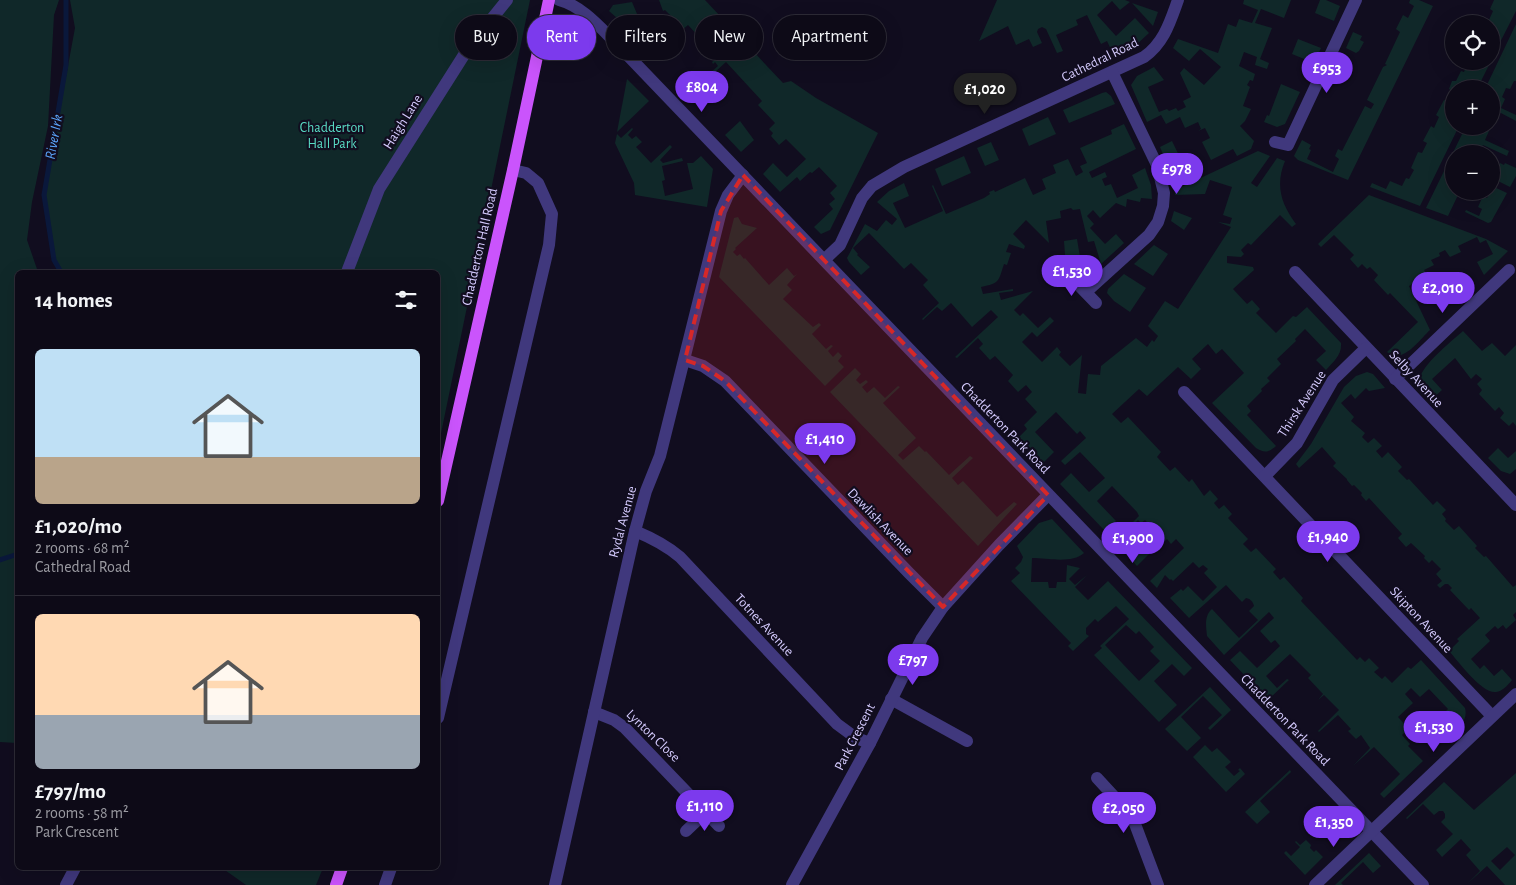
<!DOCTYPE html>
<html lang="en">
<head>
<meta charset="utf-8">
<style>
  body { margin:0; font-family:"Alegreya Sans",sans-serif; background:#161320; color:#f1f3f6; height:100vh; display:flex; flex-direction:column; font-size:19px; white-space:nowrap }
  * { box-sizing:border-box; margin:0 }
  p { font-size:16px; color:#9a9aa1 }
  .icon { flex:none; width:28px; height:28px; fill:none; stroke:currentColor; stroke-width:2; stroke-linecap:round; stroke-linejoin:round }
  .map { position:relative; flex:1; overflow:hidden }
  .side { position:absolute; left:15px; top:270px; width:425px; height:600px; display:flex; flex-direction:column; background:#0d0a17; border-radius:8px; box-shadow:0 5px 20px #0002,0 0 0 1px #2d2b36 }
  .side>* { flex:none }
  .guide { position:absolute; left:455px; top:15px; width:475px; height:45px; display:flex; gap:10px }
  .buttons { position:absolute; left:1445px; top:15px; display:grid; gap:10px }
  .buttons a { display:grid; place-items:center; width:55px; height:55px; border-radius:50%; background:#0d0a17; box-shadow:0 5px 20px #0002,0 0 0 1px #2d2b36; font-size:25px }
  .price { position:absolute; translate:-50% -42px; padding:0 11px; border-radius:18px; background:#7c3aed; color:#fff; font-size:16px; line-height:32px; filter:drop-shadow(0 1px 2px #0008) }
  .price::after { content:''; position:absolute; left:50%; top:30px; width:15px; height:11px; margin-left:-8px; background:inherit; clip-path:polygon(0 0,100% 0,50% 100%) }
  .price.current { background:#222; color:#fff }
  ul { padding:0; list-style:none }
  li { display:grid; align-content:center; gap:10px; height:265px; padding:0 20px }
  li+li { border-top:1px solid #2d2b36 }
  li span { display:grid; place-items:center; height:155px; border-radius:8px; color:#555 }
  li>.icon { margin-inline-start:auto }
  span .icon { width:90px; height:90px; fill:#fffc; stroke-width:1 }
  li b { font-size:21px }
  h2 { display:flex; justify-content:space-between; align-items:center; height:60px; padding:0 20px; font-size:21px }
  .tag { padding:0 18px; border-radius:22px; background:#0d0a17; box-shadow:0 5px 20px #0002,0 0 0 1px #2d2b36; font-size:18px; line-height:45px }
  .tag.current { background:#7c3aed; color:#fff }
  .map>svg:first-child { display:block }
  .green { fill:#102829; fill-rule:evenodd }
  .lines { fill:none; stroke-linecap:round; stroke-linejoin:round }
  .stream { stroke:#0a183b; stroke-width:5 }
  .minor { stroke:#40387d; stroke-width:12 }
  .major { stroke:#ca54fc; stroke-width:12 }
  .marked { fill:#d62828; fill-opacity:0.2; stroke:#d62828; stroke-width:4; stroke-dasharray:10 6; stroke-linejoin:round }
  .labels { text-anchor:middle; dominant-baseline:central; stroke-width:4.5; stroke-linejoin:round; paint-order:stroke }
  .street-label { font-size:14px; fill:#d5cbfe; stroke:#110d1f }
  .park-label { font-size:14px; fill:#59dcc5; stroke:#110d1f }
  .water-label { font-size:15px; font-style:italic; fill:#5ba5fc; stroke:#110d1f }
</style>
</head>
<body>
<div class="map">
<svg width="1516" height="885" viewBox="0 0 1516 885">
  <rect width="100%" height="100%" fill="#110d1f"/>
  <!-- green -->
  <g class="green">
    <polygon points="0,0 59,0 54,15 48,126 32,202 27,240 38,272 18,272 17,743 0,742"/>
    <polygon points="70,0 530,0 438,448 438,272 58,272 58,267 54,260 44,195 75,28"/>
    <polygon points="659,0 705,0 783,83 791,81 816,98 878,133 830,230 821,234 814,227 833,209 829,204 835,199 830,193 837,186 819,167 812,173 810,172 800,181 797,177 780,192 763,174 773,163 787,177 806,159 786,139 779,145 771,136 773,133 769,129 775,123 758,105 762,101 726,62 703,83 701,81 718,66 715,62 713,64 712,62 718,57 688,25 653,55 634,33 609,11 613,5 632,2 640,21 655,15 656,18 647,28 660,42 679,24 665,10 663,11"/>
    <polygon points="997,0 1125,0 1130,2 1120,10 1112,1 1097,15 1116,36 1135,18 1149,33 1135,46 1114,56 1107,41 1101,44 1087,15 1076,20 1078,25 1056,35 1063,51 1057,53 1046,29 1042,27 1038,29 1037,32 1042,43 1033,47 1029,39 1016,45 1008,26 979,41"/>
    <polygon points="1244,0 1291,0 1284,18 1261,9 1255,23 1272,28 1260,59 1269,63 1267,69 1255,65 1257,57 1244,52 1239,66 1255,74 1253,81 1250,80 1247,85 1250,87 1243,106 1251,109 1245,121 1240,126 1254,141 1251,149 1237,156 1233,149 1211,160 1202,142 1210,138 1205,128 1198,131 1201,129 1198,122 1185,128 1180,117 1166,124 1161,115 1147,122 1131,85 1137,76 1154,67 1164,80 1148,87 1159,112 1167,109 1169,111 1176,108 1178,111 1186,107 1183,101 1191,97 1180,73 1184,68 1204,85 1221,67 1200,49 1189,61 1173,48 1178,39 1218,53 1228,24 1236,27 1239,19 1252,23 1258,10 1243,4"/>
    <polygon points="1320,0 1326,0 1340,6 1334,21 1315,13"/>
    <polygon points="1410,0 1419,0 1433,6 1348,180 1298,160 1294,156 1302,140 1311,145 1309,149 1311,150 1307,159 1333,172 1339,159 1335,156 1338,149 1342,151 1365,106 1371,109 1374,104 1367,100 1383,67 1387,65 1385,64 1400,32 1396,29 1403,15 1408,18 1414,6 1409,3"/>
    <polygon points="1494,0 1516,0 1516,11 1491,60 1491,24 1483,24 1485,19 1489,20 1493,11 1490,9"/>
    <polygon points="1132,3 1158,12 1153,26"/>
    <polygon points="1516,24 1516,81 1514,81 1510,89 1506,88 1502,97 1505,99 1501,108 1516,115 1516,121 1499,112 1494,121 1491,120 1491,89 1485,89"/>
    <polygon points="1353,32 1362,36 1360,40 1364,42 1359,51 1356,53 1346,48"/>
    <polygon points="1298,39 1321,48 1314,63 1292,54"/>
    <polygon points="1468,61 1491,61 1477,89 1454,89 1454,126 1459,126 1420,206 1370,187 1372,183 1386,189 1390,181 1402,186 1406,178 1409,179 1414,170 1411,168 1418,152 1422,153 1427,143 1423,141 1431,126 1434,128 1439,117 1436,115 1444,100 1447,101 1452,91 1449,89 1452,81 1456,81 1461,71 1464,72"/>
    <polygon points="627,79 649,101 617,132"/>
    <polygon points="1281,84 1300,92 1285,124 1277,127 1264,122 1267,115 1269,116"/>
    <polygon points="1106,92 1111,96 1115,104 1069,123 1063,110 1102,93"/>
    <polygon points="1048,117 1056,134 1029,146 1022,129"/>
    <polygon points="740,121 754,140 741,152 725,135"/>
    <path d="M1124 124 1136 149 1089 172 1092 178 1105 172 1107 177 1102 179 1105 186 1111 184 1117 198 1138 188 1132 175 1145 168 1151 185 1152 199 1141 198 1140 202 1127 199 1126 207 1116 203 1100 218 1093 210 1087 216 1094 224 1090 228 1105 244 1116 234 1124 243 1101 264 1094 241 1088 242 1080 209 1073 210 1071 208 1060 211 1061 218 1046 221 1049 243 1026 220 1013 234 1025 246 1024 249 1009 244 1006 252 1011 253 1007 265 1004 264C998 282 1000 283 981 287L983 294 1013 289V291L999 293 1001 300 1033 291 1014 310 1020 316 1023 313 1038 328 1050 317 1054 321 1037 337 1032 332 1022 342 1042 362 1057 347 1061 352 1059 355 1070 366 1082 355 1078 393 1086 394 1088 374 1100 375 1101 366 1136 338 1147 347 1152 340 1154 342 1158 336 1148 326 1165 301 1178 309 1231 227 1218 222 1230 224 1232 218 1223 215 1232 187 1210 180 1205 194 1175 195V190L1258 151 1270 156 1251 183 1257 187 1277 158 1285 161C1275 185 1281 204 1296 224L1292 227 1280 215 1251 245 1248 243 1241 250 1244 254 1241 257 1227 256V263L1253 267 1254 270 1233 289 1247 304 1252 300 1260 309 1256 313 1276 333 1293 316 1296 317 1307 307 1341 343C1342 355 1334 361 1326 370L1316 360 1326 351 1305 329 1295 339 1296 341 1277 359 1281 364 1267 378 1270 381 1261 389 1262 391 1247 406 1251 411 1247 415 1276 446C1268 453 1264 453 1256 448L1212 403 1244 373 1222 349 1216 354 1208 344 1192 359 1201 369 1191 379 1178 367 1147 396 1139 389 1112 414 1121 423 1128 417 1161 452 1157 457 1170 471 1175 467 1189 482 1192 479 1204 496 1210 490 1218 499 1214 503 1219 509 1224 505 1232 514 1228 518 1248 539 1243 544 1251 552 1256 548 1276 569 1273 572 1280 580 1284 577 1303 598 1301 601 1357 660 1360 657 1365 662 1369 658 1379 668 1374 672 1382 679 1385 676 1392 683 1408 667 1411 669 1421 660 1465 708C1468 720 1460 726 1452 734L1438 719 1448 709 1429 689 1420 697 1411 688 1405 694 1413 703 1398 717 1407 727 1405 729 1407 730 1402 735 1410 744 1408 746 1423 761 1384 798 1380 794 1400 774 1374 747 1353 766 1370 748 1361 735 1356 739 1348 731 1351 729 1338 715 1319 732 1318 731 1339 710 1324 695 1318 700 1323 694 1308 678 1311 675 1290 654 1266 676 1277 688 1287 679 1289 680 1268 700 1230 660 1240 651 1257 668 1280 646 1275 640 1271 643 1260 631 1274 618 1269 612 1224 655 1207 636C1206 626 1204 616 1212 609L1239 638 1258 620 1249 611 1254 606C1253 602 1251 599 1246 598L1242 602 1226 585 1189 618 1170 598 1181 589 1183 591 1188 586 1203 601 1217 587 1204 573 1208 569 1203 565 1199 568 1193 562 1173 581 1171 579 1170 580 1165 575 1157 588 1150 581 1184 548 1176 539 1171 544 1167 539 1165 541 1145 520 1141 523 1138 520 1130 528 1132 531 1130 534 1139 544 1142 542 1151 552 1137 566 1114 541 1139 516 1137 512 1112 486 1097 501 1116 521 1105 531 1060 484 1071 473 1089 492 1105 478 1080 452 1065 465 1061 461 1086 438 1080 431 1077 434 1056 412 1035 432 1054 452 1042 464 1017 439 1027 429 1024 425 1037 412 1025 399 1032 392 1026 385 1018 392 1008 381 1013 375 995 356 990 360 979 348 983 344 978 338 957 358 955 357 998 317 991 310 972 327 951 303 942 311 937 307 923 320 922 319 939 303 923 285 928 280 911 263 904 269 869 233 853 248 858 254 857 255 870 267 861 275 849 262 847 258 865 224 877 231 886 220 892 225 897 219 877 202 889 191 904 183 909 196 893 203 905 228 943 211 932 186 933 185 946 214 984 198 990 194 989 192 994 190 995 192 1025 178 1033 195 1046 189 1042 179 1056 173 1053 165 1068 159 1076 176 1083 172 1080 166 1087 163 1080 148 1112 134 1111 130Z"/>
    <polygon points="1466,126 1488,126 1486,129 1489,131 1485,140 1509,151 1507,156 1483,145 1478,153 1475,152 1474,154 1454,154 1454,191 1456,191 1455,194 1458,195 1448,216 1426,208"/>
    <polygon points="632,128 633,129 628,135 632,139 636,136 642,142 636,147 651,163 670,145 672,147 660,160 663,163 682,158 683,161 662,166 665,180 662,181 665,196 693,189 687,163 693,163 701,156 713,169 707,207 635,195 634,183 615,143 617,134 621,138"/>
    <polygon points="1172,141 1187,172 1173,179 1160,147"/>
    <polygon points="991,142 999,160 985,166 977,148"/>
    <polygon points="964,156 971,173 942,186 935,169"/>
    <polygon points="1500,163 1504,165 1505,163 1516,168 1516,176 1510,187 1496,180 1498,177 1494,175"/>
    <polygon points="1491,182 1493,184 1492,186 1507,193 1491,222 1488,223 1465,212 1466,210 1479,216 1482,209 1478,207 1483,196 1487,198 1492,189"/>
    <path d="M1369 195 1486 239 1508 251 1484 275 1477 262 1493 254 1486 240 1480 243 1477 237 1458 246 1461 252 1450 257 1445 250 1439 253 1440 256 1431 260 1434 265 1424 270 1430 281 1419 287 1416 282 1409 286 1430 330C1419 340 1403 365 1387 352L1418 322 1390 293 1388 295 1374 280 1378 275 1370 267 1367 269 1362 264 1358 268 1350 259 1354 255 1334 235 1321 247 1318 244Z"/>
    <polygon points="1174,211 1192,218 1184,230 1171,221"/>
    <polygon points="738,217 742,224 757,228 735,248 736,249 733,252 737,256 740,254 744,259 745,258 769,285 787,268 794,276 797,274 787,285 792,290 783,299 813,327 819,323 821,325 812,334 826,349 831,345 833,346 828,351 833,357 838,352 842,356 838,361 844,367 825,386 719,277 734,218"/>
    <polygon points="1077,239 1081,263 1065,255 1064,241"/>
    <polygon points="1154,245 1168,254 1153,276 1134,264"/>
    <polygon points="1124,274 1146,288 1130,312 1114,301 1107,293 1108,289"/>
    <path d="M1463 331 1482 351 1492 343 1505 356 1516 345V426L1513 422 1509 426 1500 418 1504 413 1499 407 1495 411 1479 394 1482 390 1477 384 1482 379 1476 374 1471 379 1455 358 1432 379 1442 390 1433 398C1428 394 1422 389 1420 383 1415 370 1453 340 1463 331Z"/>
    <polygon points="855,368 861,374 856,380 860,384 866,380 868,382 862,387 867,393 874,387 885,398 898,386 900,387 883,403 916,438 898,455 903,460 919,446 925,452 926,451 949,475 970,456 973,458 952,478 958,485 963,481 997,517 1014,502 1017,504 978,546 830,392"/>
    <path d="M1367 372 1373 374 1385 388 1369 391 1366 388 1355 399 1351 394 1341 403 1354 417 1351 421 1365 433 1362 437 1368 443 1374 438 1382 446 1376 451 1382 458 1388 452 1402 467 1398 471 1407 480 1409 479 1433 505 1437 501 1446 510 1442 514 1446 519 1445 521 1454 530 1459 526 1477 546 1475 548 1484 557 1486 556 1513 587 1516 585V612L1513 615 1516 620 1506 629 1503 625 1498 629 1495 626 1485 635 1490 641 1471 659 1480 669 1484 665 1494 676 1502 669 1512 680C1508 685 1503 691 1496 692 1482 694 1458 661 1449 651L1459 641 1457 639 1480 618 1471 608 1469 610 1450 590 1452 588 1448 584H1445L1440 588 1437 585 1442 581 1436 574 1441 569 1432 560 1429 563 1424 558 1425 556 1411 543 1406 547 1398 538 1402 534 1369 498 1366 501 1361 495 1362 493 1354 485 1352 486 1347 480V479L1333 466 1336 463 1322 447 1299 468 1296 464 1311 444 1344 387 1356 376Z"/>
    <polygon points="1498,448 1508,458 1516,451 1516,469 1510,474 1501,471 1488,458"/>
    <path d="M1052 519 1084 553C1072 564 1047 558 1032 558L1031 582H1048L1049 588H1056L1057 582H1066L1067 565 1080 568 1069 579 1075 585 1087 575 1075 587 1088 600 1108 581 1192 668 1184 676 1172 664 1154 681 1177 705 1159 722 1094 655 1102 648 1100 646 1129 619 1116 606 1098 622 1095 619 1086 628V634L1089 636 1073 651 1068 646 1071 643 1011 581 1020 573 1015 568 1021 562 1023 557 1017 546 1039 523ZM1126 625 1136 634 1139 631 1154 647 1150 651 1160 661 1139 681 1105 645Z"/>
    <polygon points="1210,687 1231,710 1210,730 1208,728 1222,715 1203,696 1181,717 1201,738 1187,751 1165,729"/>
    <polygon points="1205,745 1212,752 1217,748 1231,762 1225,767 1234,776 1240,771 1238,770 1240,768 1245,774 1226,792 1193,757"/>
    <polygon points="1290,770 1291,772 1260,801 1270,812 1257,824 1245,812"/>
    <path d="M1516 773V885H1505L1487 866 1467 884 1480 871 1466 855 1471 850 1461 839 1442 857 1436 850 1453 834 1441 822 1445 818V814L1443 811H1439L1434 815 1423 804 1407 819 1406 818 1444 782 1474 810ZM1507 847 1515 855 1500 870 1491 861Z"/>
    <polygon points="1306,840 1311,845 1310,848 1314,852 1316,850 1323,857 1305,875 1284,853 1286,851 1291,856 1300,847 1295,842 1296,841 1300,845"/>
    <polygon points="1369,853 1381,866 1373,873 1363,862 1341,883 1343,885 1335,885"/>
    <polygon points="222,868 323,868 316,885 246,885"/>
  </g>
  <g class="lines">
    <!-- stream -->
    <g class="stream">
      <polyline points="61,272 54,260 44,195 66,65 66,0"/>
      <polyline points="0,560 18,554"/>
    </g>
    <!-- minor -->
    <g class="minor">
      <path d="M559 0C581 6 597 24 613 40L1423 885"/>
      <polyline points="1275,142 1288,145 1356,0"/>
      <path d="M824 260 840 245 862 198 872 186 904 167 1144 57C1164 43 1170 22 1178 0"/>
      <polyline points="347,272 379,189 469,47 507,0"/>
      <polyline points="1295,272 1516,505"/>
      <polyline points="1067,273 1096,303"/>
      <polyline points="1086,292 1149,235 1158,222 1163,206 1164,193 1157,165 1112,72"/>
      <polyline points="685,360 703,366 725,381 909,573 943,607"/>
      <polyline points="1395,379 1509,270"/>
      <polyline points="1184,392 1492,716"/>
      <polyline points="1265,476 1297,443 1333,380 1366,348"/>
      <path d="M635 531C652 538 666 545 680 557L837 724 856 738 870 743"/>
      <polyline points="891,699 967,741"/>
      <polyline points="594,712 614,720 625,728 719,826"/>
      <polyline points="438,718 549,245 552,214 538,183 526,173 513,170"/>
      <polyline points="1097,778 1132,816 1158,885"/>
      <polyline points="686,831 706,812"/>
      <polyline points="66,885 75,868"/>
      <polyline points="385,885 391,868"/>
      <polyline points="555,885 635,531 646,491 660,456 721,211 728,195 743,175"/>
      <polyline points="792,885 870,743 922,638 943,607 999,545 1048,495"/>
      <polyline points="1315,885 1516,694"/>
    </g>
    <!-- major -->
    <g class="major">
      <polyline points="438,501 513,170 549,0"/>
      <polyline points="336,885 342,868"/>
    </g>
  </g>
  <!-- marked area -->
  <path class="marked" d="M743 175 1048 495 943 607 725 381 703 366 685 360 721 211Z"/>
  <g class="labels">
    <!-- street labels -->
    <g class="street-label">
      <text transform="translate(1100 60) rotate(-26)">Cathedral Road</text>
      <text transform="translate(403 122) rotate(-58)">Haigh Lane</text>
      <text transform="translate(480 247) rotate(-77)">Chadderton Hall Road</text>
      <text transform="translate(1416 379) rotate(47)">Selby Avenue</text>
      <text transform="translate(1302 404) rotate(-57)">Thirsk Avenue</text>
      <text transform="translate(1005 428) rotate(46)">Chadderton Park Road</text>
      <text transform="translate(623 522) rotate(-75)">Rydal Avenue</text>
      <text transform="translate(880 522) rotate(46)">Dawlish Avenue</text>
      <text transform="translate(1421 620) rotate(47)">Skipton Avenue</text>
      <text transform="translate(764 625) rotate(47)">Totnes Avenue</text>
      <text transform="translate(1285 720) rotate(46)">Chadderton Park Road</text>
      <text transform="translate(653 736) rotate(44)">Lynton Close</text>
      <text transform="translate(855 737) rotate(-63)">Park Crescent</text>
    </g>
    <!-- park labels -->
    <g class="park-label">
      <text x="332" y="128">Chadderton<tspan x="332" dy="16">Hall Park</tspan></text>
    </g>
    <!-- water labels -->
    <g class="water-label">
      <text transform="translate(54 137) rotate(-80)">River Irk</text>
    </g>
  </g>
</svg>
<div class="buttons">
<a><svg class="icon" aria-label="locate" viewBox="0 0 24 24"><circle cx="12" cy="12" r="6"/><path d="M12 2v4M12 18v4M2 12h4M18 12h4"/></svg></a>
<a>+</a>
<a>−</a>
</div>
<b class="price" style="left:1327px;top:94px">£953</b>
<b class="price" style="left:702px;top:113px">£804</b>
<b class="price current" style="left:985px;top:115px">£1,020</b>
<b class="price" style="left:1177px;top:195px">£978</b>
<b class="price" style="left:1072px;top:297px">£1,530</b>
<b class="price" style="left:1443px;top:314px">£2,010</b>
<b class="price" style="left:825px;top:465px">£1,410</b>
<b class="price" style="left:1328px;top:563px">£1,940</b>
<b class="price" style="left:1133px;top:564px">£1,900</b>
<b class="price" style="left:913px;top:686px">£797</b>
<b class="price" style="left:1434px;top:753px">£1,530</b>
<b class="price" style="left:705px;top:832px">£1,110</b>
<b class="price" style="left:1124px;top:834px">£2,050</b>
<b class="price" style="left:1334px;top:848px">£1,350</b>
<div class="guide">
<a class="tag">Buy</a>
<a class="tag current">Rent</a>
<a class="tag">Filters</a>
<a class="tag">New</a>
<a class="tag">Apartment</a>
</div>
<section class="side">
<h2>14 homes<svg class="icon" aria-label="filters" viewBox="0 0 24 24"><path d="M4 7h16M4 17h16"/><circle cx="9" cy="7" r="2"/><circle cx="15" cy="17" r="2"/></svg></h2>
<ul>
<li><span style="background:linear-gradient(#bfe0f5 70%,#b9a48a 0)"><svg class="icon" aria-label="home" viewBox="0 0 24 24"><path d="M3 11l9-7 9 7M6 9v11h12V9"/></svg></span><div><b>£1,020/mo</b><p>2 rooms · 68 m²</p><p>Cathedral Road</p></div></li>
<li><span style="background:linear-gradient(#ffd9b3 65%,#9aa5b1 0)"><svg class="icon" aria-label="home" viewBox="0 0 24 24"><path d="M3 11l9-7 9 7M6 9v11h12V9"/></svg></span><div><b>£797/mo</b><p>2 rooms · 58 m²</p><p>Park Crescent</p></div></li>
</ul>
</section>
</div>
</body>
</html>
